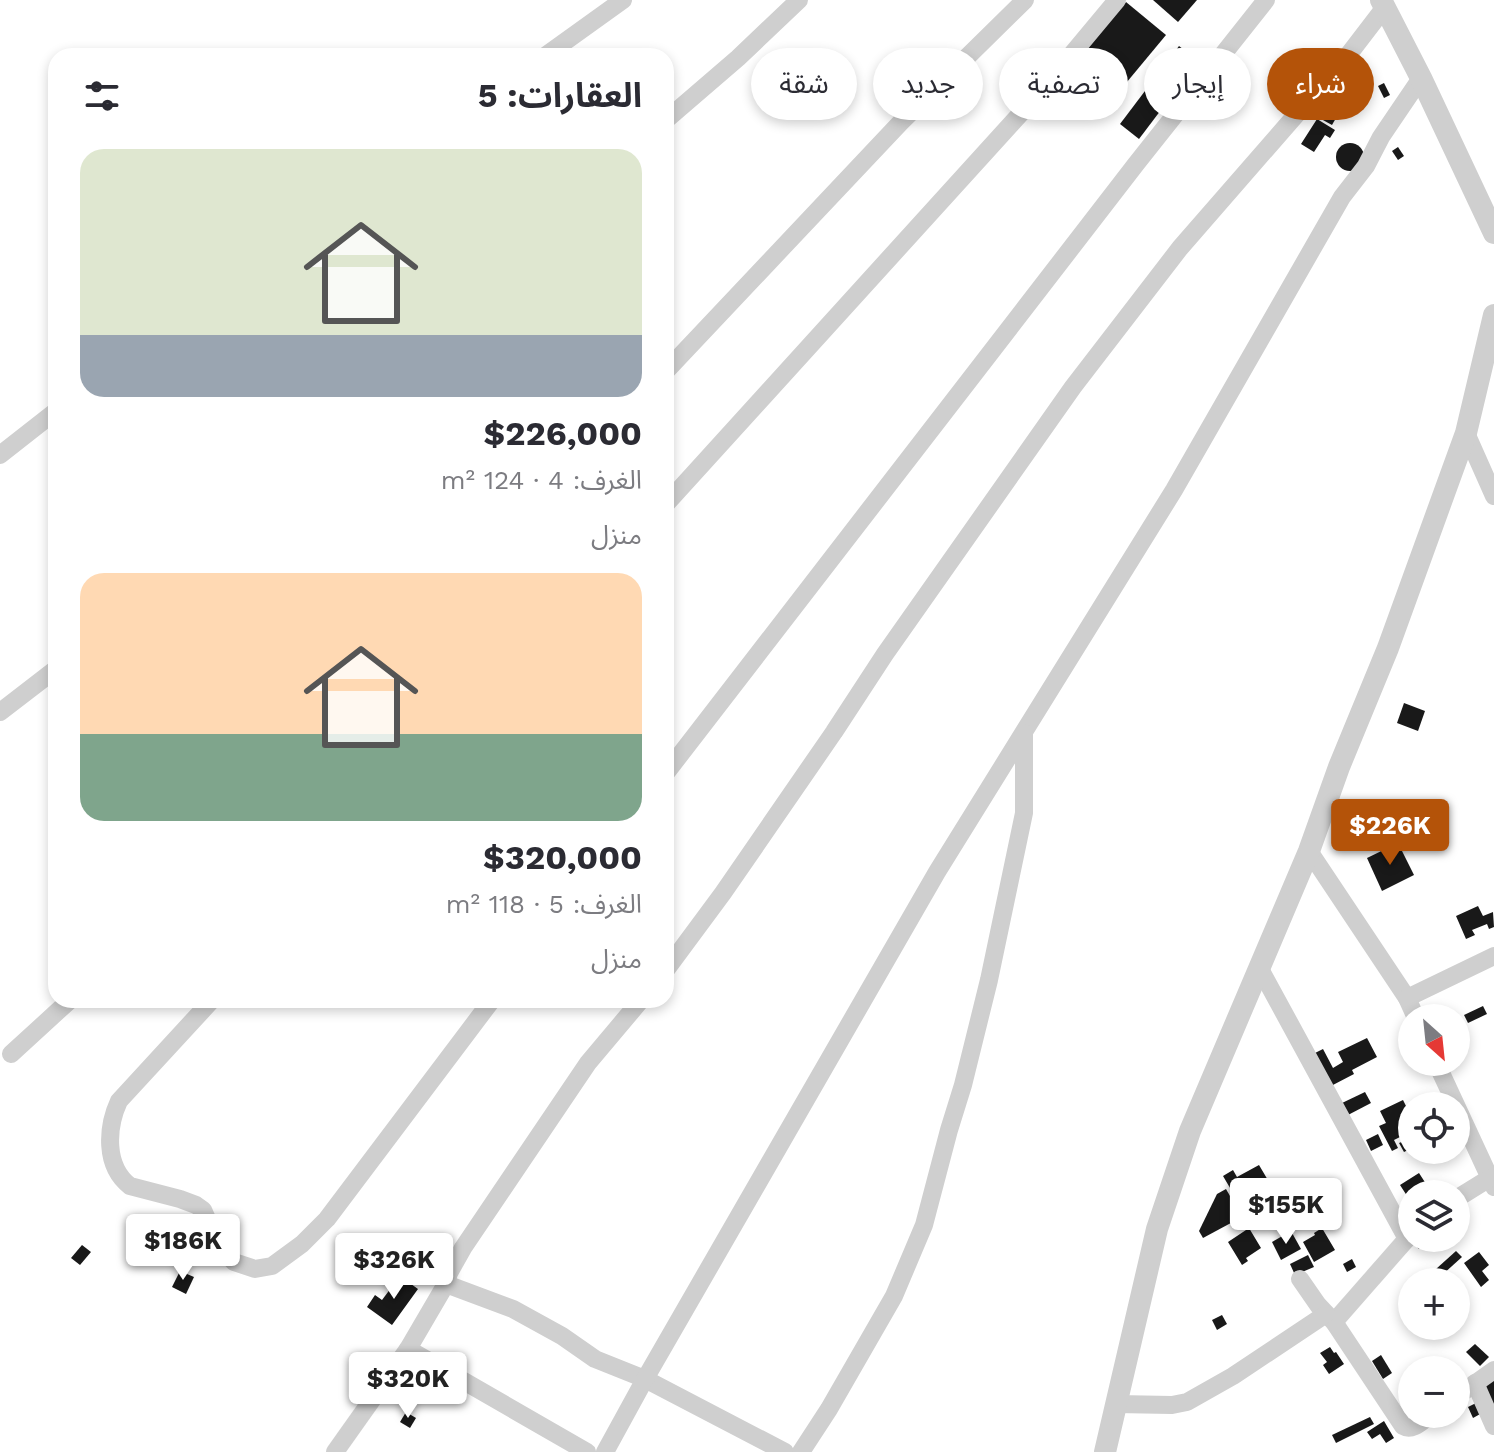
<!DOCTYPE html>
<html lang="ar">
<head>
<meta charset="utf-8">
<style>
  body { margin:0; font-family:"Work Sans","Noto Sans Arabic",sans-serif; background:#f7f7f7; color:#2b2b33; direction:rtl; height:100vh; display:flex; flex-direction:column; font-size:30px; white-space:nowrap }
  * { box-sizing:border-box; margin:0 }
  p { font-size:26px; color:#7c7c81 }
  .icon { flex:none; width:44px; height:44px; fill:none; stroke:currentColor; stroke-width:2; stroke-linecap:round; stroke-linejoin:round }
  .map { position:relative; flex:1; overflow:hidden; direction:ltr }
  .side { position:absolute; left:48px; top:48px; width:626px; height:960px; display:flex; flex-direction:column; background:#fff; border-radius:24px; box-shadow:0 4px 12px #0003; direction:rtl }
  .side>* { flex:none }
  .banner { position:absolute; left:698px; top:48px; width:676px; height:72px; direction:rtl; display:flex; gap:16px }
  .needle { width:52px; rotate:153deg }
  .fabs { position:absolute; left:1398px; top:1004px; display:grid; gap:16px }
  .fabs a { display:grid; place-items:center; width:72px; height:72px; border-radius:50%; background:#fff; box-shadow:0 4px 12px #0003; font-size:40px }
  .price { position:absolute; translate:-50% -68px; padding:0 18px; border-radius:8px; background:#fff; color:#222; font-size:26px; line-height:52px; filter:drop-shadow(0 2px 4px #0008) }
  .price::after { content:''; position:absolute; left:50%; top:48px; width:24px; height:18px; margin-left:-12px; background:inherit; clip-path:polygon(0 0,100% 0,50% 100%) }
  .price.on { background:#b45309; color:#fff }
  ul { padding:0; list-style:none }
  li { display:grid; align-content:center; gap:16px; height:424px; padding:0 32px }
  li span { display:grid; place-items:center; height:248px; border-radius:24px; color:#555 }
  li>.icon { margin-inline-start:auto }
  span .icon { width:144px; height:144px; fill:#fffc; stroke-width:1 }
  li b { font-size:34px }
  h2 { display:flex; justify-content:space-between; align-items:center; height:96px; padding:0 32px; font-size:34px }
  .pill { padding:0 28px; border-radius:36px; background:#fff; box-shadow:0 4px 12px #0003; font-size:28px; line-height:72px }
  .pill.on { background:#b45309; color:#fff }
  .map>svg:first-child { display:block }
  .building { fill:#191919 }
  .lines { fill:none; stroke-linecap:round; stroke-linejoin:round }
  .minor { stroke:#cfcfcf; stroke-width:18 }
  .tertiary { stroke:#cfcfcf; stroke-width:22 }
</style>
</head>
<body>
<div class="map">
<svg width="1494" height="1452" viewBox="0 0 1494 1452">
  <rect width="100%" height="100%" fill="#fff"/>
  <!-- building -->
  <g class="building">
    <polygon points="1153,0 1197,0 1178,22"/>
    <polygon points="1126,2 1166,35 1102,112 1062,78"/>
    <polygon points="1179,46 1198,61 1139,139 1120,124"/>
    <polygon points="1384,83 1390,95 1384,98 1378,86"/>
    <polygon points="1331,102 1343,109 1338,116 1326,109"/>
    <polygon points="1326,111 1336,118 1332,125 1321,119"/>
    <polygon points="1317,119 1335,130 1330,138 1325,135 1314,152 1301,144"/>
    <circle cx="1350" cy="157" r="14"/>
    <polygon points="1398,147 1404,156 1398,160 1392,151"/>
    <polygon points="1404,703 1425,711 1418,731 1397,723"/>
    <polygon points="1398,843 1414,875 1382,891 1367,858"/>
    <polygon points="1478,906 1483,916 1493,912 1494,927 1489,929 1487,924 1472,930 1475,935 1466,939 1456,916"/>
    <polygon points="1483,1006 1487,1014 1468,1023 1464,1015"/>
    <polygon points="1463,1026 1468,1036 1457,1041 1456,1030"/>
    <polygon points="1367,1038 1377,1057 1352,1070 1354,1074 1331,1086 1315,1053 1323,1049 1333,1068 1343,1062 1338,1052"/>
    <polygon points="1365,1092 1371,1103 1348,1115 1342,1103"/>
    <polygon points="1403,1100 1412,1118 1412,1131 1394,1140 1398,1148 1392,1151 1379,1126 1386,1123 1380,1111"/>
    <polygon points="1378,1134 1383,1145 1371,1151 1366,1140"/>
    <polygon points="1409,1139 1412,1148 1404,1152 1399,1143"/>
    <polygon points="1259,1165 1275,1192 1243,1210 1223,1176 1233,1170 1237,1177"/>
    <polygon points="1419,1173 1430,1190 1438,1185 1444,1194 1412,1194 1412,1214 1402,1220 1396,1212 1411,1202 1400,1185"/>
    <polygon points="1226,1189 1242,1217 1203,1238 1199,1231 1217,1194"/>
    <polygon points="1301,1192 1305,1201 1298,1205 1293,1197"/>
    <polygon points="1460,1216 1468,1219 1465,1228 1457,1225"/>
    <polygon points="1249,1228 1261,1248 1246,1258 1248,1261 1242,1265 1228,1242"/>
    <polygon points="1322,1228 1335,1250 1314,1262 1303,1242 1315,1235 1314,1233"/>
    <polygon points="1291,1231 1301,1249 1281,1260 1272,1242"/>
    <polygon points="1421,1238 1431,1238 1419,1249 1414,1244"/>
    <polygon points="82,1245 91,1252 80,1265 71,1258"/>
    <polygon points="1456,1251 1462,1257 1441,1276 1436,1269"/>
    <polygon points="1479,1252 1489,1265 1482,1271 1489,1280 1481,1287 1464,1263"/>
    <polygon points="1308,1255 1314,1267 1295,1275 1290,1264"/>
    <polygon points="1352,1259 1356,1267 1347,1272 1343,1264"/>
    <polygon points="180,1271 194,1277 186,1294 172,1287"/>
    <polygon points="1437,1273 1446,1282 1427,1282"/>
    <polygon points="400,1276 418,1289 392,1325 367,1307 375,1295 382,1300"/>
    <polygon points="1222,1315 1227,1324 1217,1330 1212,1320"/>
    <polygon points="1475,1344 1489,1357 1480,1366 1466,1352"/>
    <polygon points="1330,1347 1334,1353 1336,1352 1344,1364 1329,1374 1323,1365 1327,1362 1320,1353"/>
    <polygon points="1381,1355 1392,1373 1383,1379 1372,1361"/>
    <polygon points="1437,1360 1444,1370 1427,1370 1425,1368"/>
    <polygon points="1494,1379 1494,1408 1484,1385"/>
    <polygon points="1476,1403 1482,1413 1473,1418 1468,1407"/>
    <polygon points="406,1412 416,1418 410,1428 400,1422"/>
    <polygon points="1370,1417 1374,1424 1336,1443 1332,1435"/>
    <polygon points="1384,1421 1394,1438 1386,1443 1380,1434 1372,1439 1367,1432"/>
  </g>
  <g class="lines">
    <!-- minor -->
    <g class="minor">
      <polyline points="545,56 623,0"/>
      <polyline points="666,120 738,58 799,0"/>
      <polyline points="666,371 901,122 1025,0"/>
      <polyline points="1466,433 1494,496"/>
      <polyline points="0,455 56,411"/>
      <polyline points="666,504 1042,90 1117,0"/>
      <polyline points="0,712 56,669"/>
      <polyline points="666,773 1136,164 1266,0"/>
      <polyline points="1309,851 1407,998 1416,1018"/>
      <polyline points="1259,967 1407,1239"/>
      <polyline points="666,970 723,893 834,732 885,654 1073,387 1180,248 1349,54 1385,7"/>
      <polyline points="1407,998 1494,956"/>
      <path d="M212 1000 119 1101C107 1127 104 1166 130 1186L180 1199 196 1205 203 1210 218 1244 234 1262 255 1269 272 1266 302 1244 327 1219 492 1000"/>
      <polyline points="11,1054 70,1000"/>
      <polyline points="1436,1062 1494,1187"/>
      <polyline points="1456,1199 1490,1178"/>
      <path d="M1300 1279 1318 1305 1334 1322 1403 1426C1413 1432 1423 1420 1432 1414"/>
      <polyline points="446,1284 449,1273 463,1248 588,1063 641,1000"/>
      <polyline points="1334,1322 1412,1233"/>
      <polyline points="1475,1383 1494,1426"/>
      <polyline points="1456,1397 1494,1370"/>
      <polyline points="1116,1404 1172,1405 1187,1402 1233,1376 1326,1314"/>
      <polyline points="335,1452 408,1349"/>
      <polyline points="587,1452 408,1349 446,1284 513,1309 562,1336 595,1359 645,1379 785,1452"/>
      <polyline points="605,1452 645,1379 937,872 1174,490 1342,197 1366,166 1381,137 1421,78"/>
      <polyline points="801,1452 829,1409 894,1296 924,1225 949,1130 963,1085 989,980 1024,813 1024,733"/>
    </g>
    <!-- tertiary -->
    <g class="tertiary">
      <polyline points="1381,0 1421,78 1494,233"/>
      <polyline points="1105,1452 1157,1229 1190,1131 1309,851 1339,767 1388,648 1466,433 1494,315"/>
    </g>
  </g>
</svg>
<div class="fabs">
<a><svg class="needle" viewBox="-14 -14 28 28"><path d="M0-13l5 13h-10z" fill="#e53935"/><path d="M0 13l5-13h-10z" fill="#7c7c81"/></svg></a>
<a><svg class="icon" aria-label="locate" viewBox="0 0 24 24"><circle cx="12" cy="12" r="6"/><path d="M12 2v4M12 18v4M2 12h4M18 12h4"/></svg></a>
<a><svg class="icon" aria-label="layers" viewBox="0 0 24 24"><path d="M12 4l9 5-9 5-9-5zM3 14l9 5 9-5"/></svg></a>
<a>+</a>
<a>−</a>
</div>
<b class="price on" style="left:1390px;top:867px">$226K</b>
<b class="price" style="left:1286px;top:1246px">$155K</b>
<b class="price" style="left:183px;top:1282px">$186K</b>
<b class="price" style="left:394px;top:1301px">$326K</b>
<b class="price" style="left:408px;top:1420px">$320K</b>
<div class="banner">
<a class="pill on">شراء</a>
<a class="pill">إيجار</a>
<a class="pill">تصفية</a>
<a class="pill">جديد</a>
<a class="pill">شقة</a>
</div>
<section class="side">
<h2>العقارات: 5<svg class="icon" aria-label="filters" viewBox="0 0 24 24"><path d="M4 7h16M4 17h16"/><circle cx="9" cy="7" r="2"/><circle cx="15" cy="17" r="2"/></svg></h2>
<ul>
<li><span style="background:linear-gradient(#dfe7d0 75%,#9aa5b1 0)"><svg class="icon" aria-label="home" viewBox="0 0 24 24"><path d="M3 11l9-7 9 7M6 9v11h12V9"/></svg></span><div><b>$226,000</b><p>الغرف: 4 · 124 m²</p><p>منزل</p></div></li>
<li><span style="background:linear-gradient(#ffd9b3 65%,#7fa58c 0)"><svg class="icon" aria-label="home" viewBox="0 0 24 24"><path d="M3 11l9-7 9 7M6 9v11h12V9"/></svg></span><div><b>$320,000</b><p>الغرف: 5 · 118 m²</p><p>منزل</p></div></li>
</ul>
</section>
</div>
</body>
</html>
